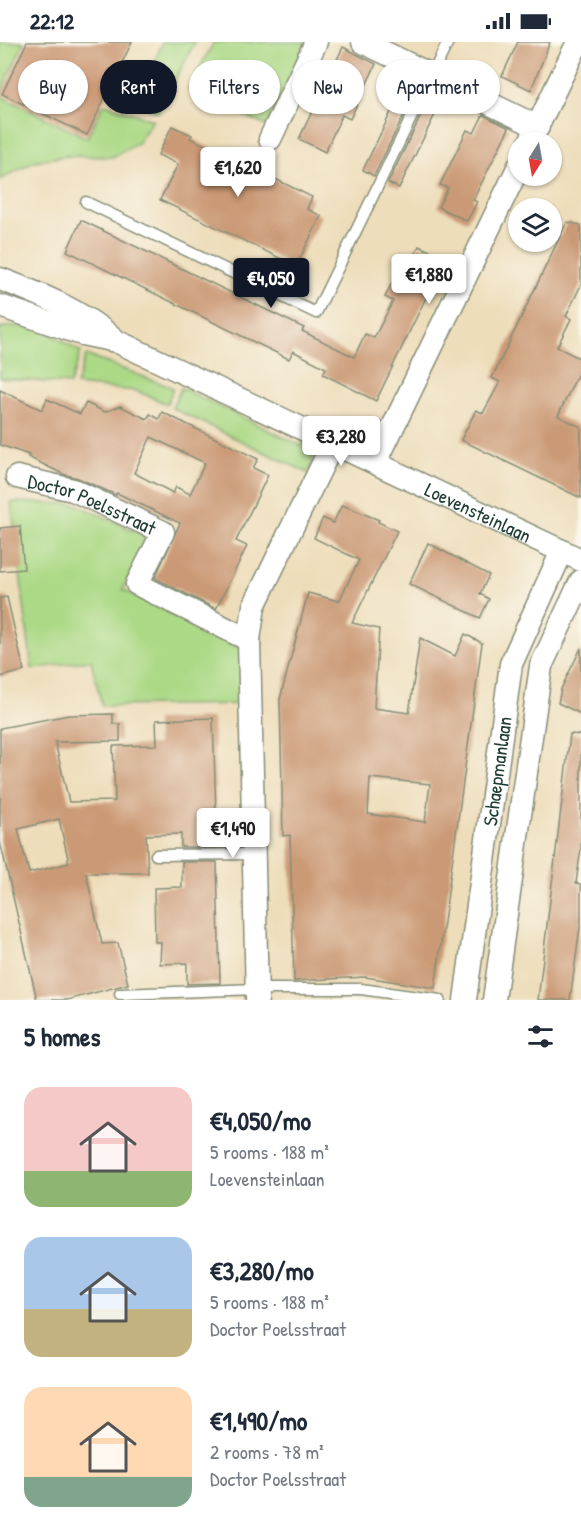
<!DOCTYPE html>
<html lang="en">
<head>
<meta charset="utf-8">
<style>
  body { margin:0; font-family:"Patrick Hand",sans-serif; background:#f6f6f7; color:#1f2937; height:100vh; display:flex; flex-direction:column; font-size:22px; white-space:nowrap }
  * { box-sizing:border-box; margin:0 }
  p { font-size:20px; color:#747a83 }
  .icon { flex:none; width:33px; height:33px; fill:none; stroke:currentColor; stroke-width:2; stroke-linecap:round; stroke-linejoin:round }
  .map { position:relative; height:958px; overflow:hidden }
  .side { display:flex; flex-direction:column; background:#fff; flex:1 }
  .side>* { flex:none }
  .banner { position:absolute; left:18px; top:18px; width:546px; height:54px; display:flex; gap:12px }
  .needle { width:39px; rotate:191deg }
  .controls { position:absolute; left:508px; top:90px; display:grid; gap:12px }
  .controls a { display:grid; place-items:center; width:54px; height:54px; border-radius:50%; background:#fff; box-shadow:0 2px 4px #0004; font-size:30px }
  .price { position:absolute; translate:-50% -51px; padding:0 14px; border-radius:6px; background:#fff; color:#222; font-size:20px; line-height:39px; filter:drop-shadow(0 2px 3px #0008) }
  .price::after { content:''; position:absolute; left:50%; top:36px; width:18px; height:14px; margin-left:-9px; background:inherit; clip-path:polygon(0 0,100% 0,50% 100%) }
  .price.selected { background:#111827; color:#fff }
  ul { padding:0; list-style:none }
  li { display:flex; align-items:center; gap:18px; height:150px; padding:0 24px }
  li span { display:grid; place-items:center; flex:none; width:168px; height:120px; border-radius:18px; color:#555 }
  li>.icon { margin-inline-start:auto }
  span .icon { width:72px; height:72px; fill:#fffc; stroke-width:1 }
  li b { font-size:26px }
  h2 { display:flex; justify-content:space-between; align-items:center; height:72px; padding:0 24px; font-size:26px }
  .pill { padding:0 21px; border-radius:27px; background:#fff; box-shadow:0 2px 4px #0004; font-size:21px; line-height:54px }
  .pill.selected { background:#111827; color:#fff }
  .status { display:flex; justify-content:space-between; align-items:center; height:42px; padding:0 30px; background:#fff; direction:ltr }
  .status svg { height:16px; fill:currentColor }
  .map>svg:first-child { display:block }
  .green { fill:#acd986; stroke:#668b5d; stroke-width:1.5 }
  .building { fill:#ca9974; fill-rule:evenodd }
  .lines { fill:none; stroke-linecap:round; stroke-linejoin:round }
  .service-casing { stroke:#868d77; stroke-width:13 }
  .minor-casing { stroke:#868d77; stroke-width:25 }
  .service { stroke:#fff; stroke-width:10 }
  .minor { stroke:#fff; stroke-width:22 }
  .labels { text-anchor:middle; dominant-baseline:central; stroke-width:4.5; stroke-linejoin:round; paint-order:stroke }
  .street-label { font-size:20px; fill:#1f3d34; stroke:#fbf7ec }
</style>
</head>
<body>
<div class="status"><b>22:12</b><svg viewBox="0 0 49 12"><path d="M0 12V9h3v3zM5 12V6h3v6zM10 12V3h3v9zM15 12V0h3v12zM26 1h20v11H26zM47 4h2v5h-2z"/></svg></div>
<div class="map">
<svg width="581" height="958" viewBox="0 0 581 958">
  <rect width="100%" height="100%" fill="#fbf7ec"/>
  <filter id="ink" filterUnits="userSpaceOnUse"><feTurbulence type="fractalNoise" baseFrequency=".0167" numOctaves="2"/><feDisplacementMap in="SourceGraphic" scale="12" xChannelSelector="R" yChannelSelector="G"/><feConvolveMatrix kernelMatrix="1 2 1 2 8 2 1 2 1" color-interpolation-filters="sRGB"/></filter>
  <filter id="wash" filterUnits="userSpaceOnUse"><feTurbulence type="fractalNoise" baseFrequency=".008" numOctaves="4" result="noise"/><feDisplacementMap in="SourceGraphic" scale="24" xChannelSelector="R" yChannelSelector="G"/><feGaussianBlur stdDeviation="1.35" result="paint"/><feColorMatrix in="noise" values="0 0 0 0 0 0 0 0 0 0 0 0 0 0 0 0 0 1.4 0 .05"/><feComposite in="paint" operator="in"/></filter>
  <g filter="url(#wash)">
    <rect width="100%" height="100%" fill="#edddba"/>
    <!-- green -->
    <g class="green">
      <polygon points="0,0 24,0 0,52"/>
      <polygon points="162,0 195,0 174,40 155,30 154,22"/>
      <polygon points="214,0 306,0 266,84 188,47"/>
      <polygon points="136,42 165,56 158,70 127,59"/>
      <polygon points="0,54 87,96 104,62 153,78 137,102 112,115 66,114 34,119 0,138"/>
      <polygon points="15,284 40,286 81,310 70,342 0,336 0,286"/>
      <polygon points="86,313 173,346 167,362 137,349 76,343"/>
      <path d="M181 346 302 404 305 398C313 411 316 417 308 431L172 366Z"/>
      <polygon points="11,460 76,462 146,494 123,548 246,609 245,662 102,664 91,618 32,627"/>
    </g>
    <g id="blocks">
      <!-- building -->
      <g class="building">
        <polygon points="27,0 132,0 87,93 2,52"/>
        <polygon points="518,0 550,0 531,48 502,34"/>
        <polygon points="343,5 376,22 350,77 342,73 325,110 299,97"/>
        <polygon points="407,37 419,42 374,134 363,128"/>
        <polygon points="433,49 444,54 399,146 388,141"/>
        <polygon points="483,73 509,86 473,158 477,160 467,179 438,165 448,146 440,143 467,88 474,91"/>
        <polygon points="172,84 192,93 190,96 244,122 246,119 255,121 264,128 263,131 312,155 307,167 321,174 296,224 160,158 178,122 158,113"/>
        <polygon points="81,178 304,286 302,289 354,315 365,292 374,296 393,259 385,255 394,237 402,240 419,204 445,216 376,359 323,332 326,326 293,309 289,317 67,209"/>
        <polygon points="567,180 581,183 581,243 566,274 571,277 557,305 581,317 581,325 558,374 581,385 581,456 461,398 476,368 483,371 500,340 492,336"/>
        <path d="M0 348 42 368 47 357 80 372 86 361 105 370 120 364 147 377 150 372 159 377 162 370 258 417 253 426 268 433 236 499 247 504 216 567 155 536 180 481 117 451 116 453 78 436 63 432 28 415 29 413 0 403ZM151 395 205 421 190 452 176 445 173 451 134 431Z"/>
        <path d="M342 463 379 478 378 480 397 489 352 581 379 587 374 666 409 671 420 596 455 614 465 592 482 601 435 946 365 935 294 939 290 793 283 794 280 657 308 551 339 559 359 518 314 496 323 476 333 481ZM370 736 430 742 425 780 368 772Z"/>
        <polygon points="20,484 24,527 0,529 0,486"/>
        <polygon points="428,501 489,533 480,552 489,557 480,576 409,542"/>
        <polygon points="7,555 24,629 0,635 0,556"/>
        <polygon points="581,606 581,672 558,661 561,647"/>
        <path d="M113 672V682H120V699L55 700 69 760 115 759 113 704 157 703 156 678 213 676 217 805H181V792L146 793 148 831H86L102 902 118 901 128 942 67 958H37L0 799V686L69 673ZM59 777 69 821 29 831 18 787Z"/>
        <polygon points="570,692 581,693 581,806 576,841 581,842 581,878 570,958 538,958"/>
        <polygon points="182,820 217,820 220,941 187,942 187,921 160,922 161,900 155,900 154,846 182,845"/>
      </g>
    </g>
  </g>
  <g filter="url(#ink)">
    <use href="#blocks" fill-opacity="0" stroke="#868d77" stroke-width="1.5"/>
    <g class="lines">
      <defs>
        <g id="service">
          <polyline points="86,160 316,271 448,0"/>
          <polyline points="156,813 253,812"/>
          <polyline points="120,952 257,947 361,947 440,958"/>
        </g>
        <g id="minor">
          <polyline points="363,0 538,85"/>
          <polyline points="270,97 316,0"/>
          <polyline points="530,100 578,0"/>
          <path d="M0 237C40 252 80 268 113 296"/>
          <path id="s1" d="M0 264 82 292 116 299 581 518"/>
          <polyline points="376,420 519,124"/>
          <path id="s2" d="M17 435 73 448 163 490 137 542 249 598"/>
          <polyline points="257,958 249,598 254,564 334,399"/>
          <path id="s3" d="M465 958 511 622 562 509"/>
          <polyline points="494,958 541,624 581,539"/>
        </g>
      </defs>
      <!-- service casing -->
      <use href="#service" class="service-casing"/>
      <!-- minor casing -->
      <use href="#minor" class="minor-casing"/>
      <!-- service -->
      <use href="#service" class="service"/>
      <!-- minor -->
      <use href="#minor" class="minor"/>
    </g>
  </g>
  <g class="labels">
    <!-- street labels -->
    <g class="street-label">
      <text stroke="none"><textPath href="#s2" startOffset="80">Doctor Poelsstraat</textPath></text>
      <text stroke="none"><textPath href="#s1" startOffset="522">Loevensteinlaan</textPath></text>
      <text stroke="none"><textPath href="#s3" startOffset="231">Schaepmanlaan</textPath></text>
    </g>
  </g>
</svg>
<div class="controls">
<a><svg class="needle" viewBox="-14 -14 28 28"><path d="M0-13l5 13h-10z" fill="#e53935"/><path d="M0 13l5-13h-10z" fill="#747a83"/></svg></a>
<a><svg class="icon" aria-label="layers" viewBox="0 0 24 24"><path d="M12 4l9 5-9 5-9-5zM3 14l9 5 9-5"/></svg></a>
</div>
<b class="price" style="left:238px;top:156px">€1,620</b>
<b class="price" style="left:429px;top:263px">€1,880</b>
<b class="price selected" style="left:271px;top:267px">€4,050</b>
<b class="price" style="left:341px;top:425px">€3,280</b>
<b class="price" style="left:233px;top:817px">€1,490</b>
<div class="banner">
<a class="pill">Buy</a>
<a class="pill selected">Rent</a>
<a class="pill">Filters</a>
<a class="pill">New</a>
<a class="pill">Apartment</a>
</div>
</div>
<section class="side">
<h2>5 homes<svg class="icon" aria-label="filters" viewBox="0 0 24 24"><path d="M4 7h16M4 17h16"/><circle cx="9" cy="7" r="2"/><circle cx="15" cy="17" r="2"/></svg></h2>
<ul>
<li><span style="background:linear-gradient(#f6c9c9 70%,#8fb573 0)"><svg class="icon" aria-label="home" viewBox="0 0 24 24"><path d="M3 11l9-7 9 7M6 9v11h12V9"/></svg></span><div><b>€4,050/mo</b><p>5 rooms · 188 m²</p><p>Loevensteinlaan</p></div></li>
<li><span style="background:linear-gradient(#a9c7e8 60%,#c2b280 0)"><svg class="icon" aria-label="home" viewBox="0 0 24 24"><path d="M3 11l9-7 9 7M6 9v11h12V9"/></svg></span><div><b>€3,280/mo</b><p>5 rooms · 188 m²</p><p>Doctor Poelsstraat</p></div></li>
<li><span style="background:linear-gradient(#ffd9b3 75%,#7fa58c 0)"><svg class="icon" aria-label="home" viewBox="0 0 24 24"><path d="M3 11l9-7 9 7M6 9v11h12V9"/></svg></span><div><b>€1,490/mo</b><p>2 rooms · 78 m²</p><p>Doctor Poelsstraat</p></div></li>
</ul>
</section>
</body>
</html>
